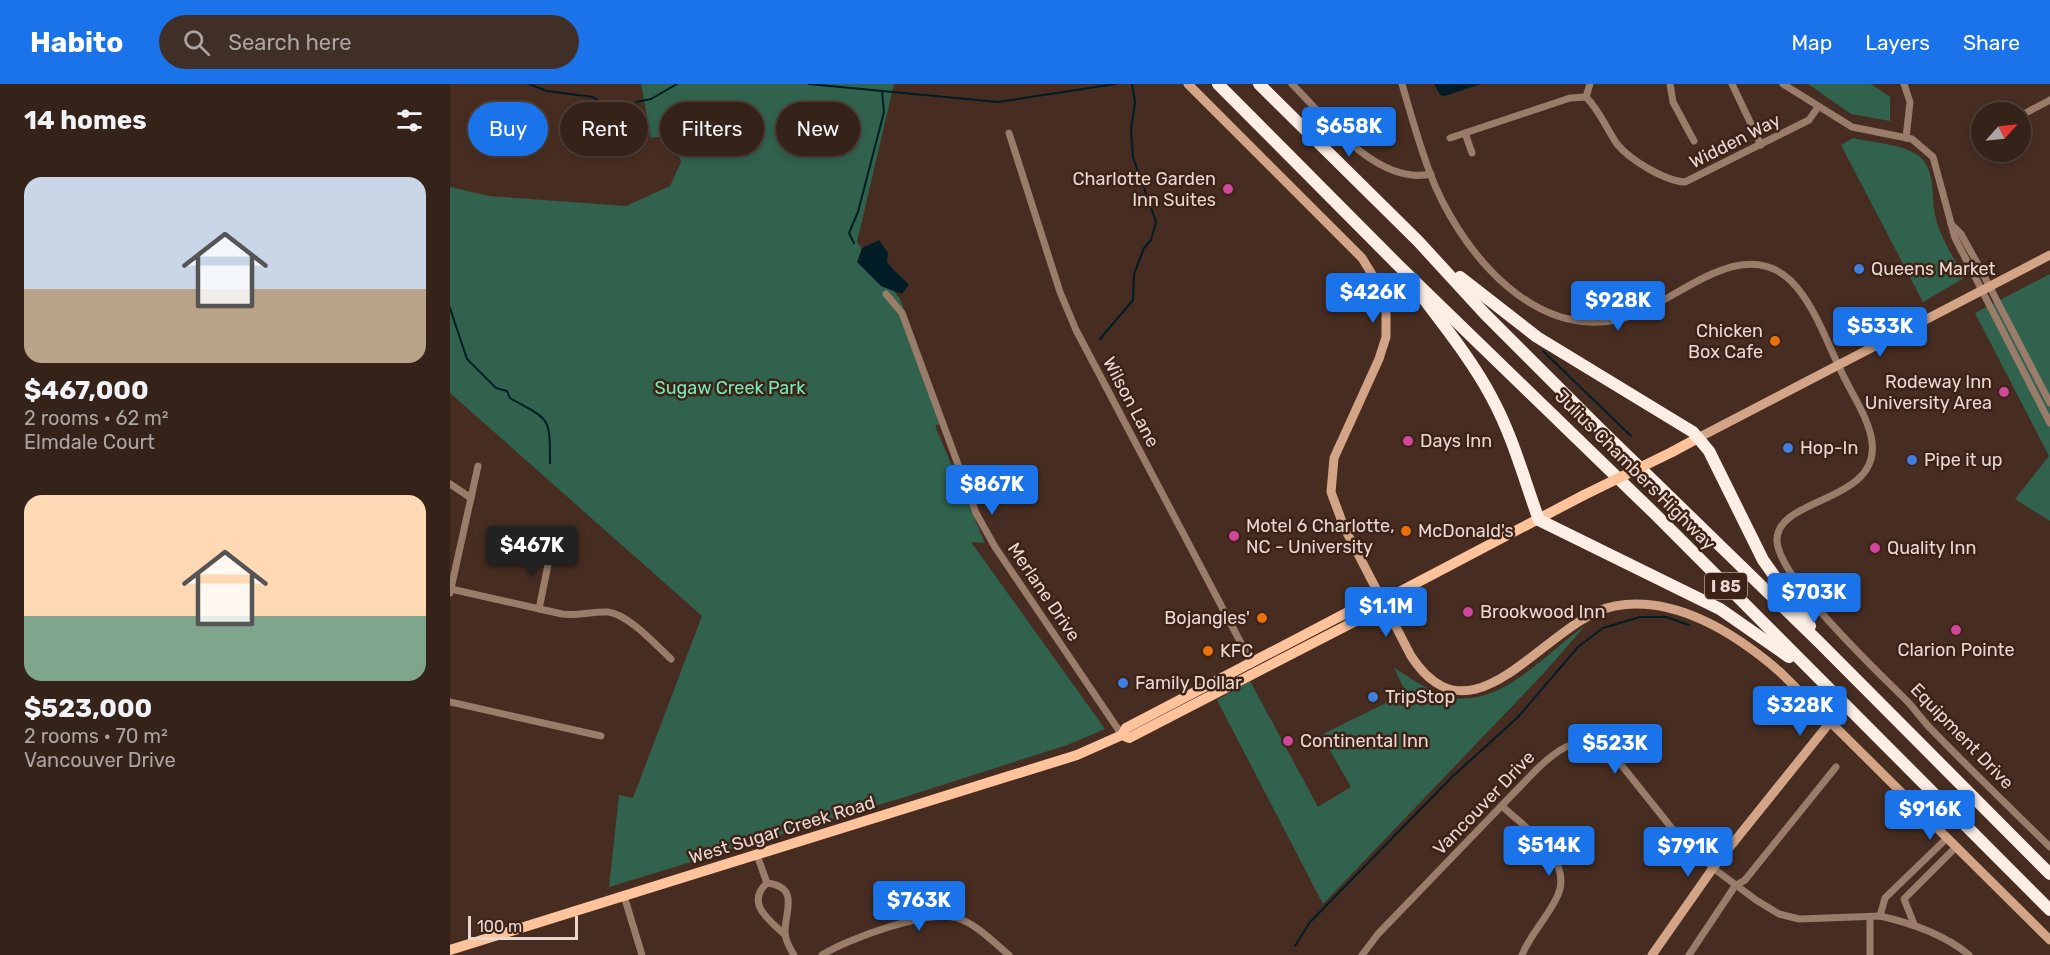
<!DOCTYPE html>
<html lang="en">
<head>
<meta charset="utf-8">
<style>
  body { margin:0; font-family:Rubik,sans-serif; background:#402f26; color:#f1f3f6; height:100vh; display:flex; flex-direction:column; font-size:22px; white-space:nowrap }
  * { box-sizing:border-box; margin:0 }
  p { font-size:20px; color:#aaa4a2 }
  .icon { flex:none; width:33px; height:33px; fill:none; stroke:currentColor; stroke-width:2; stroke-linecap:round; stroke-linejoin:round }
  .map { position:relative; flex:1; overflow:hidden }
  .side { display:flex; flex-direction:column; background:#352219; width:450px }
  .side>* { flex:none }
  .guide { position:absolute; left:18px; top:18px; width:570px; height:54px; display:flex; gap:12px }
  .needle { width:39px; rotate:63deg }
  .fabs { position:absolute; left:1521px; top:18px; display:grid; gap:12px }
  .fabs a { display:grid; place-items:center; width:60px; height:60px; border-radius:50%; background:#352219; box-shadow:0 3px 9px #0003,0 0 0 2px #4f3f38; font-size:30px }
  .scale { position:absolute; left:18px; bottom:15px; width:110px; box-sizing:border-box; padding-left:6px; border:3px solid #e9d7d0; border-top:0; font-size:16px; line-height:21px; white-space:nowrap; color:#e9d7d0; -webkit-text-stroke:4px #3d2317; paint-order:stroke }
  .price { position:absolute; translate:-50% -51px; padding:0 14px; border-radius:6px; background:#1a73e8; color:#fff; font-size:20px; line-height:39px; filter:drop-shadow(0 2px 3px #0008) }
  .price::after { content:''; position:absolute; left:50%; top:36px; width:18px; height:14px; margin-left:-9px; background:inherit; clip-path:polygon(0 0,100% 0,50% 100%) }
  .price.current { background:#222; color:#fff }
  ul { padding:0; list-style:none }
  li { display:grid; align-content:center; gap:12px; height:318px; padding:0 24px }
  li span { display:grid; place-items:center; height:186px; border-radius:18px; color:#555 }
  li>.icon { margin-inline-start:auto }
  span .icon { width:108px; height:108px; fill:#fffc; stroke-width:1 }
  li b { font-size:26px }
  h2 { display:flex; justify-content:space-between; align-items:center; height:72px; padding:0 24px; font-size:26px }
  .tag { padding:0 21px; border-radius:27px; background:#352219; box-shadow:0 3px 9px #0003,0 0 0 2px #4f3f38; font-size:21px; line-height:54px }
  .tag.current { background:#1a73e8; color:#fff }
  header { display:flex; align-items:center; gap:36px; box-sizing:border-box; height:84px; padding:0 30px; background:#1a73e8; color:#fff }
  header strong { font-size:28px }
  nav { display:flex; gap:33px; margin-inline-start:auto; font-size:21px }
  .search { width:420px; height:54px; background:#402f26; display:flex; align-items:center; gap:15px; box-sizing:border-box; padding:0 21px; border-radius:33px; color:#aaa4a2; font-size:22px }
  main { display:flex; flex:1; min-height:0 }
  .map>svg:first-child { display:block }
  .green { fill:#30624d }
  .water { fill:#001d26 }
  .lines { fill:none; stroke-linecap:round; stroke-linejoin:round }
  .stream { stroke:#001d26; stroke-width:2 }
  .street { stroke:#997c69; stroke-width:7 }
  .secondary { stroke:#d3a586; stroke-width:9 }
  .primary { stroke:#ffc39b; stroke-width:10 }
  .highway { stroke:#fceee4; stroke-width:12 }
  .primary-bridge { stroke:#ffc39b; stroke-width:10 }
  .hotel-dot { fill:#d1479c; stroke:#3d2317; stroke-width:2 }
  .shop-dot { fill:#3f7fe0; stroke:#3d2317; stroke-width:2 }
  .food-dot { fill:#e8710a; stroke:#3d2317; stroke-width:2 }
  .labels { text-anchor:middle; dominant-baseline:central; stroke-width:5; stroke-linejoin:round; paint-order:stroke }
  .shield { fill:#3d2317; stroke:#b5a198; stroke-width:1.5 }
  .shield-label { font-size:16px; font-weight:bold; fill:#e9d7d0 }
  .street-label { font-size:18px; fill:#e9d7d0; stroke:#3d2317 }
  .poi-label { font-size:18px; fill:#e9d7d0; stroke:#3d2317; text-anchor:start }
  .park-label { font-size:18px; fill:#74ecba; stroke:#3d2317 }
</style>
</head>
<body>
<header>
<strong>Habito</strong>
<div class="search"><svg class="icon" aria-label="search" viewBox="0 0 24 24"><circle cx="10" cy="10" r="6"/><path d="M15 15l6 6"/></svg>Search here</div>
<nav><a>Map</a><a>Layers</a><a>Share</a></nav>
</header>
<main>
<section class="side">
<h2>14 homes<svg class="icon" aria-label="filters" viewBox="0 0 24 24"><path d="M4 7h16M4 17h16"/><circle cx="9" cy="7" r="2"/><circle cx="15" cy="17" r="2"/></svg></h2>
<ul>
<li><span style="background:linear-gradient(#c9d6e8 60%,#b9a48a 0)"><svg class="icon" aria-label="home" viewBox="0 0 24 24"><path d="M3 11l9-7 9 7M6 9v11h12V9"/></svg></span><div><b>$467,000</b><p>2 rooms · 62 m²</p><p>Elmdale Court</p></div></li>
<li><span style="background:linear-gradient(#ffd9b3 65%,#7fa58c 0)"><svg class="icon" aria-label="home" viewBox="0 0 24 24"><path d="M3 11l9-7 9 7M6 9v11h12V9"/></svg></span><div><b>$523,000</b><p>2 rooms · 70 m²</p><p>Vancouver Drive</p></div></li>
</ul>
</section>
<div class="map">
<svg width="1600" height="871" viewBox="0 0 1600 871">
  <rect width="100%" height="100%" fill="#472d21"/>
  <!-- green -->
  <g class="green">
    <polygon points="191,0 444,0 407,158 450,215 495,338 485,342 535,459 521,458 655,645 617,661 458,712 159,803 169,711 183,714 252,532 0,309 0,103 39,112 176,122 220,102 231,78 221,51 201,54"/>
    <polygon points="1358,0 1421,0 1440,13 1440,37 1401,30"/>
    <path d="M1403 54C1423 59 1455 60 1470 73 1486 87 1481 112 1485 131 1490 153 1504 174 1514 194L1473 218 1391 61Z"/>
    <polygon points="1600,190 1600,437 1565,415 1599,372 1525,229"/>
    <path d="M1135 542 1092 591 873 820 767 616 800 597 868 723 901 703 871 651 956 609 944 584C960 593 975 605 992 611 1048 630 1094 569 1135 542Z"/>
  </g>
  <!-- water -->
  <g class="water">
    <polygon points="984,0 1031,0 995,12 990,11"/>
    <path d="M429 156 438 169 437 177C443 188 452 192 459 201L452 210 431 202 407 178 412 164Z"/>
  </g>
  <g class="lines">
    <!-- stream -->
    <g class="stream">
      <polyline points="79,0 97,7 143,13 151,19 176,19"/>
      <polyline points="359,0 548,18 665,0"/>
      <polyline points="186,18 201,15 227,0"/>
      <polyline points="404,159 399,149 408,128 434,28 432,7"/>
      <path d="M0 224 17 275 46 304 57 307 60 314C100 337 100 331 100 379"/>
      <polyline points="650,255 683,216 684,190 694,164 701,156 706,138 683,73 681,46 685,18 682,0"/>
      <polyline points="1093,267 1181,352"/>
      <polyline points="845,862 860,838 1003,692 1068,633 1128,563 1153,544 1190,533 1216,533 1239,541"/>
    </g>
    <!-- street -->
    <g class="street">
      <path d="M842 0C876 34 927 102 981 90"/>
      <path d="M952 0C962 34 972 72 986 104 1017 173 1085 255 1171 235 1222 223 1290 147 1341 197 1364 220 1377 258 1391 287 1401 309 1419 334 1422 358 1430 419 1325 413 1327 457 1329 495 1427 587 1456 616 1465 625 1472 636 1481 645 1520 685 1560 724 1600 763"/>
      <polyline points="1220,0 1223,18 1244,57"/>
      <polyline points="1282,0 1311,61"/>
      <polyline points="1333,0 1402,43 1462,55 1483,73 1505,154 1600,339"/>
      <polyline points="1454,0 1460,18 1456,54"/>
      <polyline points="1136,13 1140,0"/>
      <polyline points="1570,32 1600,16"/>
      <polyline points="559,49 610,208 626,246 802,580"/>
      <polyline points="1015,49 1022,69"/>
      <path d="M1000 54 1120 14 1136 13C1150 27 1156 44 1167 60 1180 76 1215 97 1235 98L1359 36 1368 23"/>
      <polyline points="1501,140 1511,150 1531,186 1600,319"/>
      <polyline points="436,210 452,229 526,429 545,463 672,651"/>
      <polyline points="0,400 21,414"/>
      <path d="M1 505 112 530C128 532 143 527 158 528 178 530 206 561 221 575"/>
      <polyline points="0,509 28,382"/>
      <polyline points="89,525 101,466"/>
      <polyline points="0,618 151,652"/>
      <path d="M1052 722C1076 745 1127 777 1106 815 1096 835 1080 851 1072 871"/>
      <polyline points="307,771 317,799"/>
      <path d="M317 799C350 803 335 827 335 848 335 857 340 864 344 871"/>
      <path d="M317 799C295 819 319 836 335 851"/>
      <polyline points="174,812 192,871"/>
      <polyline points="1430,832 1435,814 1497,754"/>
      <polyline points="1420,833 1420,871"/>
      <polyline points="1464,840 1454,815 1506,763"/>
      <path d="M372 871C397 855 479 825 507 834 527 840 543 858 559 871"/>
      <path d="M912 871 928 850 1087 685C1109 664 1131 647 1161 668L1228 752 1263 784 1306 816 1329 830 1349 835 1430 832C1461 839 1494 850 1519 871"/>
      <polyline points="1239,871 1285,802 1295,796 1386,683"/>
    </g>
    <!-- secondary -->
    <g class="secondary">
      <path d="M738 0 912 174 931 205 936 225V253L929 275 884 374 881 408 894 443 961 572C1024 669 1097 534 1165 522 1226 511 1286 550 1330 588L1600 856"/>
      <polyline points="1248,354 1600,171"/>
      <polyline points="1202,871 1263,784 1381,637"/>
    </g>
    <!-- primary -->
    <g class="primary">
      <polyline points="1222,368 1248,354"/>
      <polyline points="672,651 679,654 925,527 934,516 1134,411"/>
      <polyline points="0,866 627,671 672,651 676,644 921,516 934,516"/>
    </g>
    <!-- highway -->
    <g class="highway">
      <polyline points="768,0 949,182 1206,431 1600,826"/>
      <polyline points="809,0 968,157 1035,230 1149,344 1369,558 1600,790"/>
      <polyline points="1010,193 1087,253 1243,348 1259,367 1313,476 1360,542"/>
      <path d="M968 207C994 242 1022 276 1042 314 1063 353 1074 395 1089 436L1270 525 1339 573"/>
    </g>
    <!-- primary-bridge -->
    <polyline class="primary-bridge" points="1134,411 1222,368"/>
  </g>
  <!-- markers -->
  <g class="hotel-dot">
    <circle cx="778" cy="105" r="6"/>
    <circle cx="1554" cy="308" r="6"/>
    <circle cx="958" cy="357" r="6"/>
    <circle cx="784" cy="452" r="6"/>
    <circle cx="1425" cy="464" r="6"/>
    <circle cx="1018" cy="528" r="6"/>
    <circle cx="1506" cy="546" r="6"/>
    <circle cx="838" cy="657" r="6"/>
  </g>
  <g class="shop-dot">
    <circle cx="1409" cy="185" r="6"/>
    <circle cx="1338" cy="364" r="6"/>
    <circle cx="1462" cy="376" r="6"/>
    <circle cx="673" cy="599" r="6"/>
    <circle cx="923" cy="613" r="6"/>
  </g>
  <g class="food-dot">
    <circle cx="1325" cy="257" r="6"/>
    <circle cx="956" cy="447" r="6"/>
    <circle cx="812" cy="534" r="6"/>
    <circle cx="758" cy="567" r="6"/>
  </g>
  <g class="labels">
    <!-- shield labels -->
    <rect class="shield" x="1255" y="489" width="42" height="26" rx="4.5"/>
    <g class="shield-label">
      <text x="1276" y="502">I 85</text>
    </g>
    <!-- street labels -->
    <g class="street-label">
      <text transform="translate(1285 57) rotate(-27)">Widden Way</text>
      <text transform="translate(681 318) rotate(62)">Wilson Lane</text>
      <text transform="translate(1185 386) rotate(45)">Julius Chambers Highway</text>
      <text transform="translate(594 508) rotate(56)">Merlane Drive</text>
      <text transform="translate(1512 652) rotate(46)">Equipment Drive</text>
      <text transform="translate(1034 719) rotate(-46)">Vancouver Drive</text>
      <text transform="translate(332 746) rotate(-17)">West Sugar Creek Road</text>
    </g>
    <!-- poi labels -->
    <g class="poi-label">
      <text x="766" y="95" text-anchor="end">Charlotte Garden<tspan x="766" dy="21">Inn Suites</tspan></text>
      <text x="1421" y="185">Queens Market</text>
      <text x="1313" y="247" text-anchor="end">Chicken<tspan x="1313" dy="21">Box Cafe</tspan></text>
      <text x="1542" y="298" text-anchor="end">Rodeway Inn<tspan x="1542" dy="21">University Area</tspan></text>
      <text x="970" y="357">Days Inn</text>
      <text x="1350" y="364">Hop-In</text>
      <text x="1474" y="376">Pipe it up</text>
      <text x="796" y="442">Motel 6 Charlotte,<tspan x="796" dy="21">NC - University</tspan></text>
      <text x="968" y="447">McDonald's</text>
      <text x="1437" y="464">Quality Inn</text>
      <text x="1030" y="528">Brookwood Inn</text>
      <text x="800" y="534" text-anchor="end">Bojangles'</text>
      <text x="1506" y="566" text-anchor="middle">Clarion Pointe</text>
      <text x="770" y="567">KFC</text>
      <text x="685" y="599">Family Dollar</text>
      <text x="935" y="613">TripStop</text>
      <text x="850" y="657">Continental Inn</text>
    </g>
    <!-- park labels -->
    <g class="park-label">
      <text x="280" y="304">Sugaw Creek Park</text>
    </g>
  </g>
</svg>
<div class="fabs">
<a><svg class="needle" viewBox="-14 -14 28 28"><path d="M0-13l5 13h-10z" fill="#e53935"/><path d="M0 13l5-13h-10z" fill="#aaa4a2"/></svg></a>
</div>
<div class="scale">100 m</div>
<b class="price" style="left:899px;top:74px">$658K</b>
<b class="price" style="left:923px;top:240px">$426K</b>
<b class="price" style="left:1168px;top:248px">$928K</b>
<b class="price" style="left:1430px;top:274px">$533K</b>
<b class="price" style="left:542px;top:432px">$867K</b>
<b class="price current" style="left:82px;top:493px">$467K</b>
<b class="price" style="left:1364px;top:540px">$703K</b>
<b class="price" style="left:936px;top:554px">$1.1M</b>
<b class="price" style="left:1350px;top:653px">$328K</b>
<b class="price" style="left:1165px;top:691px">$523K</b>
<b class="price" style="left:1480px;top:757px">$916K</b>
<b class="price" style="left:1099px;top:793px">$514K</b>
<b class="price" style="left:1238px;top:794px">$791K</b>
<b class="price" style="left:469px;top:848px">$763K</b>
<div class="guide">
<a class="tag current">Buy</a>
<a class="tag">Rent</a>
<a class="tag">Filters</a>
<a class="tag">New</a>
</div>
</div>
</main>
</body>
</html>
